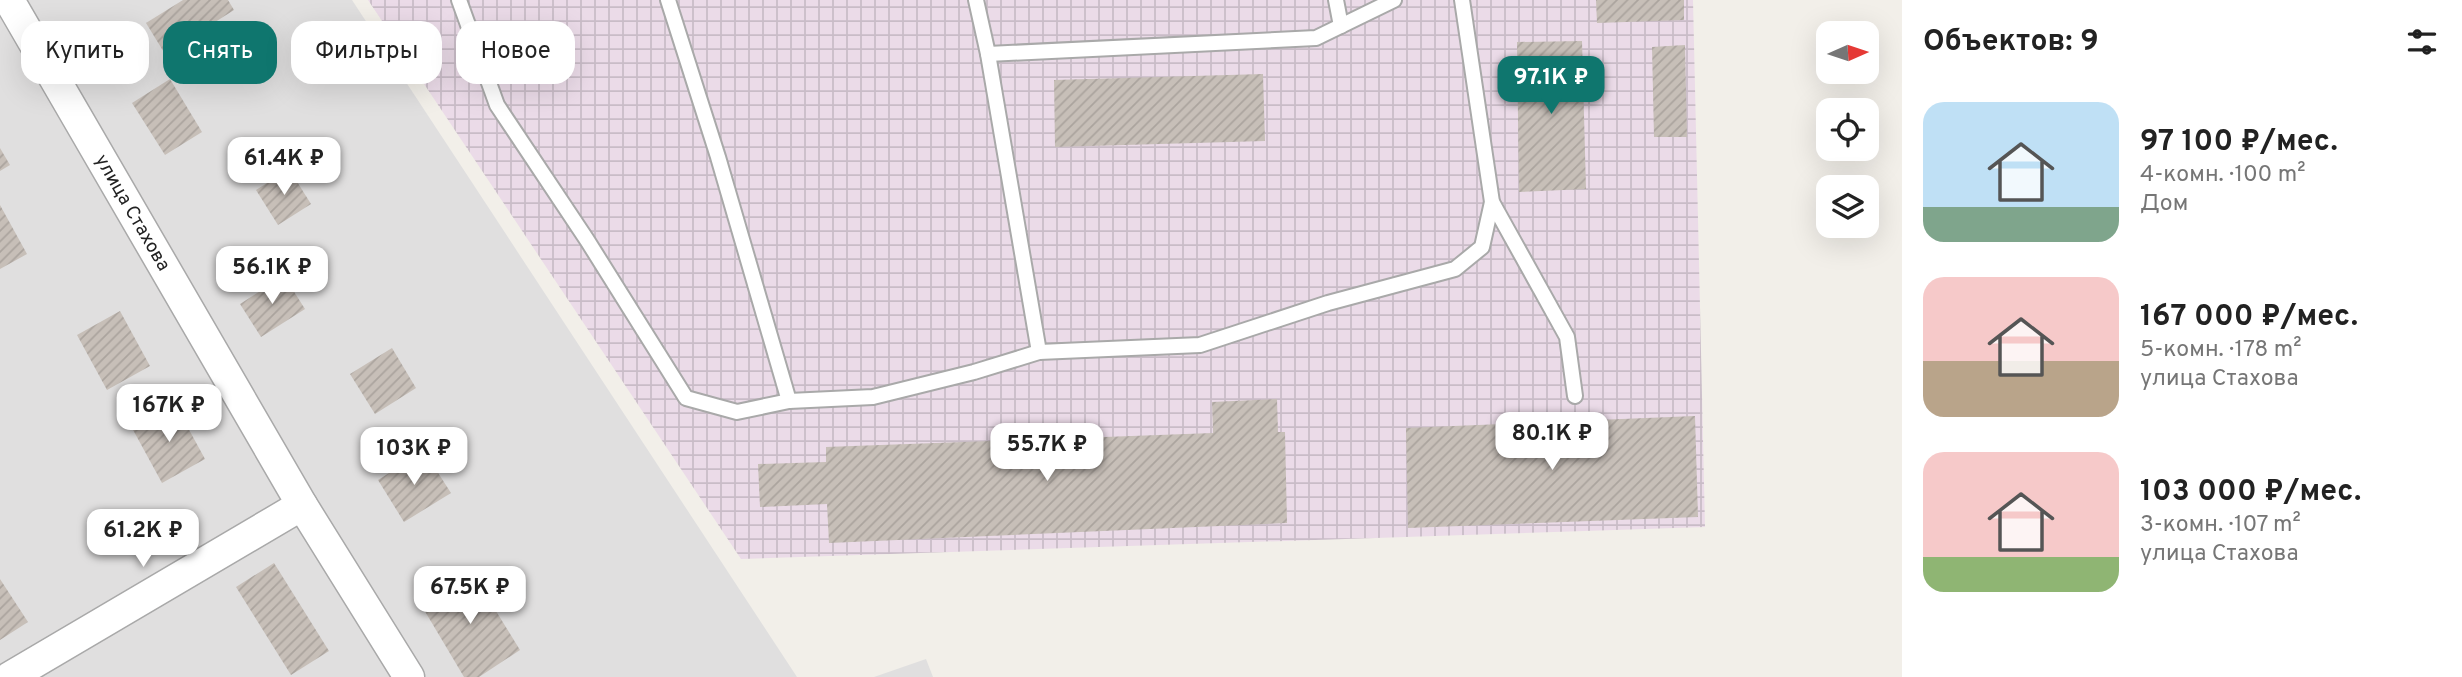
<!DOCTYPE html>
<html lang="ru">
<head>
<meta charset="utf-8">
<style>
  body { margin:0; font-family:Overpass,sans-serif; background:#f6f6f6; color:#222; height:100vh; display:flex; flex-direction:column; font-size:26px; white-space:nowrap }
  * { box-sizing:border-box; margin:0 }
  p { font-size:23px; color:#767676 }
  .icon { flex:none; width:38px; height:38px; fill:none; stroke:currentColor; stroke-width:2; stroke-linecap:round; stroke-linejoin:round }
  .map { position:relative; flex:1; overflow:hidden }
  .panel { display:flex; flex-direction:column; background:#fff; width:560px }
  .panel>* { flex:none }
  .top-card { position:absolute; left:21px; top:21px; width:665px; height:63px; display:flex; gap:14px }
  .needle { width:46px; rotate:87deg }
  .controls { position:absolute; left:1816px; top:21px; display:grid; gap:14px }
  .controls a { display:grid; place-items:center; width:63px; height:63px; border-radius:14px; background:#fff; box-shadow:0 7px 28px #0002; font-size:35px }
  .price { position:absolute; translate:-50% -60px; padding:0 16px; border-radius:14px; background:#fff; color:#222; font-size:23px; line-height:46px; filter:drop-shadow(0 2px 4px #0008) }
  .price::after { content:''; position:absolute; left:50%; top:42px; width:21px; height:16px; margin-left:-10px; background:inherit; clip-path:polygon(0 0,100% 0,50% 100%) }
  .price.active { background:#0f766e; color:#fff }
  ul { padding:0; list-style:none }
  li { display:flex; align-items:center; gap:21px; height:175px; padding:0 21px }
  li span { display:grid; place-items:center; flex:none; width:196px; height:140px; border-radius:21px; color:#555 }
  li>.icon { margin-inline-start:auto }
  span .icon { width:84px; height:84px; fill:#fffc; stroke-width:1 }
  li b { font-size:30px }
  h2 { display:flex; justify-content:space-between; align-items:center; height:84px; padding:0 21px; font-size:30px }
  .chip { padding:0 24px; border-radius:21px; background:#fff; box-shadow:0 7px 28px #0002; font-size:24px; line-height:63px }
  .chip.active { background:#0f766e; color:#fff }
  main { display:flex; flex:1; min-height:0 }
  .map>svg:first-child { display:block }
  .residential { fill:#e0dfdf }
  .industrial { fill:url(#industrial-grid) }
  .building { fill:url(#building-hatch) }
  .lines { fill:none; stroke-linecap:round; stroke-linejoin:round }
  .lane-casing { stroke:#a9a9a9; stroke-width:18 }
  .street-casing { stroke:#a9a9a9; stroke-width:33 }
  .lane { stroke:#fff; stroke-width:14 }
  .street { stroke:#fff; stroke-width:30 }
  .labels { text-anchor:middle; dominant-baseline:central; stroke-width:5; stroke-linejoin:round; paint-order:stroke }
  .street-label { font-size:19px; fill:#222; stroke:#fff }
</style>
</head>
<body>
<main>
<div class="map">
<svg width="1902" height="677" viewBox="0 0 1902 677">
  <defs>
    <pattern id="industrial-grid" width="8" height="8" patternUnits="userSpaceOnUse" patternTransform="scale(1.75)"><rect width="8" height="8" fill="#ebdbe8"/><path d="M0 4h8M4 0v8" fill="none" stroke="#c9bcc7"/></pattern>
    <pattern id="building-hatch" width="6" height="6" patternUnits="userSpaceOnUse" patternTransform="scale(1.75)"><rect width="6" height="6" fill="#c7bfb8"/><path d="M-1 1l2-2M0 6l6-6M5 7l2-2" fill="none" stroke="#aba49e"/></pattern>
  </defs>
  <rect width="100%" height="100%" fill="#f2efe9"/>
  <!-- residential -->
  <g class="residential">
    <polygon points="0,0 352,0 797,677 0,677"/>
    <polygon points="926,659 933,677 874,677"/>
  </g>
  <!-- industrial -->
  <polygon class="industrial" points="368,0 1693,0 1705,527 741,559"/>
  <!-- building -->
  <g class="building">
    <polygon points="183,0 228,0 234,10 165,54 146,23"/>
    <polygon points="1596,0 1684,0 1684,20 1597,23"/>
    <polygon points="1582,41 1586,189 1519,192 1517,42"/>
    <polygon points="1685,45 1687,137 1654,137 1652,47"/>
    <polygon points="1263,74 1265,141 1055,147 1054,80"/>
    <polygon points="170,79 202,132 165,155 132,103"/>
    <polygon points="0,148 10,165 0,171"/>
    <polygon points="289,169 311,204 278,225 256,190"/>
    <polygon points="0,205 27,254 0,269"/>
    <polygon points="284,276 305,309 261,337 240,304"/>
    <polygon points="120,311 150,366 107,390 77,335"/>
    <polygon points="392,348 416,388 375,414 350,374"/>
    <polygon points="1277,399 1278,432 1285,432 1287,523 829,543 827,504 760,507 758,464 826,462 826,447 1213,433 1212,402"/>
    <polygon points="175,404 205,459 162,483 132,428"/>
    <polygon points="1695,416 1698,517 1408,528 1406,428"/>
    <polygon points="424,451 451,493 404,522 378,480"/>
    <polygon points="274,563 329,651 291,675 236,587"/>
    <polygon points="470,569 520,650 479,677 464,677 420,603"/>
    <polygon points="0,579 28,622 0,640"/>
  </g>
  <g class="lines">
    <defs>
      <g id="lane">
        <polyline points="459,0 497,105 587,240 686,398 737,412 789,401 873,397 974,372 1039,352"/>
        <polyline points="668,0 718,157 789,401"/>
        <polyline points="976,0 988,54 1316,38 1394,0"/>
        <polyline points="1336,0 1341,26"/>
        <polyline points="1462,0 1492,202 1567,337 1575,396"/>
        <polyline points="988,54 1039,352 1200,345 1328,303 1455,269 1482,247 1492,202"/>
      </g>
      <g id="street">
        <polyline points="9,0 302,505 409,677"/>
        <polyline points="10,677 302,505"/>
      </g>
    </defs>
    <!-- lane casing -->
    <use href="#lane" class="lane-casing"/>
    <!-- street casing -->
    <use href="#street" class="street-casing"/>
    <!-- lane -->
    <use href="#lane" class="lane"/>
    <!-- street -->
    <use href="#street" class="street"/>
  </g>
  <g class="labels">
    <!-- street labels -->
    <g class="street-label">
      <text transform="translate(132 213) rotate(60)">улица Стахова</text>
    </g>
  </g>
</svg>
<div class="controls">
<a><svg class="needle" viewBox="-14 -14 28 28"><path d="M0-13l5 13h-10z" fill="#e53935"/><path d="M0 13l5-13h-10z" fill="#767676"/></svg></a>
<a><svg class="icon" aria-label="locate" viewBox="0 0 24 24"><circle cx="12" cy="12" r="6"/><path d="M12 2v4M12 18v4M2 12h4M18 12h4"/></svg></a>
<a><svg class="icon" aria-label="layers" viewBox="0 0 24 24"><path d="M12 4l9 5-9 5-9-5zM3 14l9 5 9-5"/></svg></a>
</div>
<b class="price active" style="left:1551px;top:116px">97.1K ₽</b>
<b class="price" style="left:284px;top:197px">61.4K ₽</b>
<b class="price" style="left:272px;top:306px">56.1K ₽</b>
<b class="price" style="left:169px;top:444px">167K ₽</b>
<b class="price" style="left:1552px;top:472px">80.1K ₽</b>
<b class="price" style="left:1047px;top:483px">55.7K ₽</b>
<b class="price" style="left:414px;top:487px">103K ₽</b>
<b class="price" style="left:143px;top:569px">61.2K ₽</b>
<b class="price" style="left:470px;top:626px">67.5K ₽</b>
<div class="top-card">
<a class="chip">Купить</a>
<a class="chip active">Снять</a>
<a class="chip">Фильтры</a>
<a class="chip">Новое</a>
</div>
</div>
<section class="panel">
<h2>Объектов: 9<svg class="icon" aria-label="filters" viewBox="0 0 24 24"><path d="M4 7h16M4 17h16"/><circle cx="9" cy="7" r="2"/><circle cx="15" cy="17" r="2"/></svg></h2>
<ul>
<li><span style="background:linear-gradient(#bfe0f5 75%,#7fa58c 0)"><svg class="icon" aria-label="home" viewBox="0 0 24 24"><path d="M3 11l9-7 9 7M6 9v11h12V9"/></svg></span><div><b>97 100 ₽/мес.</b><p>4-комн. · 100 m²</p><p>Дом</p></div></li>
<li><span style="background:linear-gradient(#f6c9c9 60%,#b9a48a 0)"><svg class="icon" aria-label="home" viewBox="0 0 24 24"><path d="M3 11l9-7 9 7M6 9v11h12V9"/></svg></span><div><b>167 000 ₽/мес.</b><p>5-комн. · 178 m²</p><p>улица Стахова</p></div></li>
<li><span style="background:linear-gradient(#f6c9c9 75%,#8fb573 0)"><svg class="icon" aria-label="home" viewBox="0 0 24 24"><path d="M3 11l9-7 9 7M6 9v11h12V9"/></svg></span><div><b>103 000 ₽/мес.</b><p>3-комн. · 107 m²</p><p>улица Стахова</p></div></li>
</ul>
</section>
</main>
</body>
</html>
